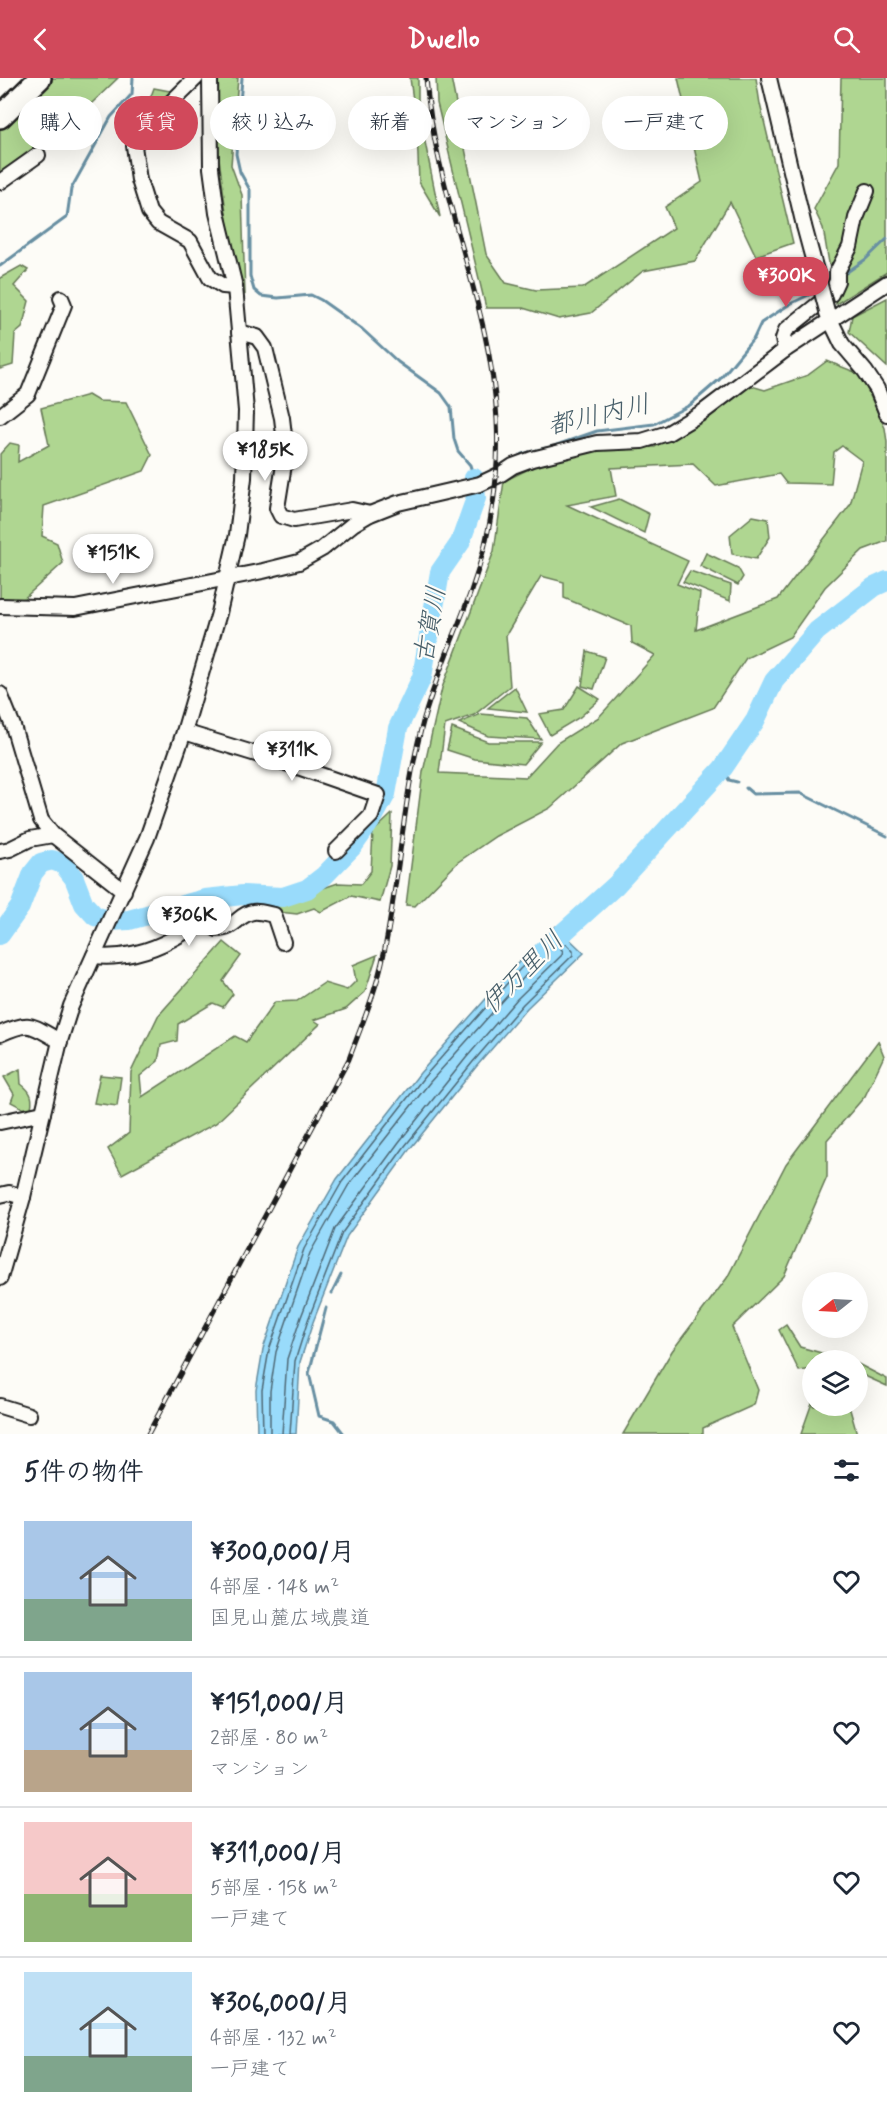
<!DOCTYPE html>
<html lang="ja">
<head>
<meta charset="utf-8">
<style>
  body { margin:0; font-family:Mynerve,"Klee One",sans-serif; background:#f2f2f3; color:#1f2937; height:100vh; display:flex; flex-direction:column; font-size:22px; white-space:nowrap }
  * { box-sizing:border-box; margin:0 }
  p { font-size:20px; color:#747a83 }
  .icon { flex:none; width:33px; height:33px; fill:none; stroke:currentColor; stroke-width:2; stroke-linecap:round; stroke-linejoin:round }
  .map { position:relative; height:1356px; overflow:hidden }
  .drawer { display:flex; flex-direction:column; background:#fff; flex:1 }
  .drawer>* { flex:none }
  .hud { position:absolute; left:18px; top:18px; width:852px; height:54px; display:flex; gap:12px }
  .needle { width:39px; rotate:252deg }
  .fabs { position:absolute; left:802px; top:1194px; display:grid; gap:12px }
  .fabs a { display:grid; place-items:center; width:66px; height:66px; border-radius:50%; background:#fff; box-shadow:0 6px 24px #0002; font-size:30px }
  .price { position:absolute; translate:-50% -51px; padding:0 14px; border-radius:21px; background:#fff; color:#222; font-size:20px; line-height:39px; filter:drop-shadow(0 2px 3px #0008) }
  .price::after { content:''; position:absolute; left:50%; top:36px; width:18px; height:14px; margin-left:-9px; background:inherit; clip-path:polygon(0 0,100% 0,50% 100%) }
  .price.selected { background:#d1495b; color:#fff }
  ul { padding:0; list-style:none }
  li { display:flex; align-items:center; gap:18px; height:150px; padding:0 24px }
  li+li { border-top:2px solid #e0e1e3 }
  li span { display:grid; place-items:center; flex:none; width:168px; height:120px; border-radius:0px; color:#555 }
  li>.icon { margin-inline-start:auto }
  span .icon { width:72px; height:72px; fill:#fffc; stroke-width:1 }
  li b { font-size:26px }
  h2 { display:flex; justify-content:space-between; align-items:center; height:72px; padding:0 24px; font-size:26px }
  .pill { padding:0 21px; border-radius:27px; background:#fff; box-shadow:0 6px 24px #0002; font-size:21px; line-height:54px }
  .pill.selected { background:#d1495b; color:#fff }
  header { display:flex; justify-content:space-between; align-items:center; height:78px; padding:0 24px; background:#d1495b; color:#fff; font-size:27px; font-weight:700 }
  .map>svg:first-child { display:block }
  .green { fill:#afd691; stroke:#667956; stroke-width:1.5; fill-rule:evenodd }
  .water { fill:#99dbfb; stroke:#678fa2; stroke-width:1.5 }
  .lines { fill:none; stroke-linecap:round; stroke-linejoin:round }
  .shore { stroke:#4e6875; stroke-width:1.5 }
  .stream { stroke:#678fa2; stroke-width:3 }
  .river { stroke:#99dbfb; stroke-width:20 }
  .minor-casing { stroke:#1c1c1c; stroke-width:18 }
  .highway-casing { stroke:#1c1c1c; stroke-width:26 }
  .minor { stroke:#fdfcf7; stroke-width:14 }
  .highway { stroke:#fdfcf7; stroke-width:21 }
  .rail-casing { stroke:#1c1c1c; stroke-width:5 }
  .rail { stroke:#fdfcf7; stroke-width:3; stroke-dasharray:9; stroke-linecap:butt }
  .minor-bridge-casing { stroke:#1c1c1c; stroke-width:18; stroke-linecap:butt }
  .minor-bridge { stroke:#fdfcf7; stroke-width:14 }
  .labels { text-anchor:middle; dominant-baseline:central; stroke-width:4.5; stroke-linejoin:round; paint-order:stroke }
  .water-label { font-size:26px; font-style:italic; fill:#485f6a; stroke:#fdfcf7 }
</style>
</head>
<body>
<header><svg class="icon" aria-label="back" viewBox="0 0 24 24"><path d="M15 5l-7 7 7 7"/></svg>Dwello<svg class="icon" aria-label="search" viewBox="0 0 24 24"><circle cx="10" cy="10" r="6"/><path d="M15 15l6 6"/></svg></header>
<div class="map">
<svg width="887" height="1356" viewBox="0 0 887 1356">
  <rect width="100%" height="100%" fill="#fdfcf7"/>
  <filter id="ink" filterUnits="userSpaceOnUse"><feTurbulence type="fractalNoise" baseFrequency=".0167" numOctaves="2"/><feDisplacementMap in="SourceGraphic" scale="12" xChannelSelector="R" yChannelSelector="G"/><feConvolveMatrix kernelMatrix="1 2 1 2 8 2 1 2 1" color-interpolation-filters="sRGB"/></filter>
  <g filter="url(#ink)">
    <!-- green -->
    <g class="green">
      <polygon points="50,0 118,0 44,71 0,99 0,50"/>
      <polygon points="218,0 238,0 231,87 242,117 245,217 228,150 219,80"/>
      <polygon points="410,0 418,0 418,29 440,139 419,104 417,52"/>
      <polygon points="436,0 451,0 486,176 506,205 536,212 583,210 674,150 665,129 702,104 678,0 756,0 760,26 793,165 756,178 730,124 695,183 643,193 591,235 559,241 523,230 486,230 437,25"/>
      <polygon points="841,0 887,0 887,194 836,226 823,150 814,131 839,85"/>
      <polygon points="154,10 175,14 156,35 148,26"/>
      <polygon points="21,188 28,192 14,208 29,223 22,250 15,256 13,287 0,291 0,200"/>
      <polygon points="887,220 887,289 849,254 852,238"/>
      <path d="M827 283 860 296 885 350 887 364V463L863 472 825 509 790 559 746 580 713 630 622 665 550 730 496 758 458 784 415 828 406 827 423 694 442 610 494 473 504 403 537 387 598 371 655 369 748 307 765 312 808 297ZM842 368 862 383 850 427 778 521 696 552 700 515 677 506 688 483 567 427 616 418 611 390 693 386 716 408 779 396 786 405 831 406 834 374ZM541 498 564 504V520L631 548 632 565 655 577 599 639 557 665 526 699 439 695 445 647 474 637 510 608 506 557Z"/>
      <polygon points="88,317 98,323 126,324 152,377 144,393 44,428 42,458 57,465 63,485 21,523 0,522 0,376 10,365 19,367 18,384 49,367 41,330"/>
      <polygon points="619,421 649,436 644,455 591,429"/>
      <polygon points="753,438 768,441 770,459 756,481 732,476 730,457"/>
      <polygon points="706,475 738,490 743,499 738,507 700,488"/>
      <polygon points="690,493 731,507 730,523 683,504"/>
      <polygon points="587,573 605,579 594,611 582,608"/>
      <polygon points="579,608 600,621 580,639 550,657 539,636 564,632"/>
      <polygon points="515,609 527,634 488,630"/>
      <polygon points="481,636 527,640 541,661 488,658 459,645"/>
      <polygon points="452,650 488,664 541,664 523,686 475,681 447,672"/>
      <polygon points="392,736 390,788 380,824 351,818 321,834 314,830 297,836 250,831 259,821 291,821 338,805 361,806 371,793 373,754"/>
      <polygon points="224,864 241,878 223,903 233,916 223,929 213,925 178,946 177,963 161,967 158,983 140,998 142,1019 235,958 246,964 275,924 297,923 324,905 347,912 356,903 353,887 377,877 365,914 346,931 314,942 320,946 216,1045 122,1096 108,1071 129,1055 131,994 158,938"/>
      <polygon points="878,963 884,978 865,1018 827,1062 827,1099 784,1198 732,1249 758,1312 754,1327 703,1350 703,1356 623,1356 672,1273 727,1200 786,1086"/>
      <path d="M20 991 21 1006C32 1014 34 1021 30 1034L11 1024 14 1016 4 999Z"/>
      <polygon points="100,997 121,999 117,1028 94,1025"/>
      <polygon points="786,1247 800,1269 847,1282 813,1282 813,1291 799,1293 779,1252"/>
      <polygon points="858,1286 887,1301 887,1308 858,1295"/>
      <polygon points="813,1322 813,1328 849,1328 857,1356 801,1356"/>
    </g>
    <!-- water -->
    <polygon class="water" points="556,848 584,875 527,930 476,989 409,1072 347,1158 313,1244 300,1284 296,1356 257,1356 256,1312 263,1271 298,1169 337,1101 420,995 516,887"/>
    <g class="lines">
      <!-- shore -->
      <g class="shore">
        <polyline points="263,1356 262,1312 269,1272 304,1171 342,1104 424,999 520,891 554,859 558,858 573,873 573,877 523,926 472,985 405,1068 342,1155 308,1242 295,1283 290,1356"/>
        <polyline points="270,1356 270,1313 276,1274 310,1175 348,1108 430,1004 526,897 554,869 558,868 563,873 562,877 517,921 466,980 399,1064 335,1151 301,1239 287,1281 282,1356"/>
      </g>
      <!-- stream -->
      <g class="stream">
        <polyline points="242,0 236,76 240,94 250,112 250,198 254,212 261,218 278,220 311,217 321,222 362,251 398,284 441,315 451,329 454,361 458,373 470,387 474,400 485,396"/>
        <polyline points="0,188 67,139 71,111 111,39 132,16 133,0"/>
        <polyline points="840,199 866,181 887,161"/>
        <polyline points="515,381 522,376 554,368 597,353 654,346 690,327 720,301 754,260 761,245 790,226 817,213"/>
        <polyline points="723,690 729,702 737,704"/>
        <polyline points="746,710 753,716 800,715 887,758"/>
        <polyline points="332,1215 341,1197"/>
        <polyline points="326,1230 309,1295 319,1338 334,1343 344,1356"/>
      </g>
      <!-- river -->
      <g class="river">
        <polyline points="0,857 20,829 33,795 41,785 52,782 63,786 74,800 84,826 95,838 109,843 129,842 205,821 243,817 283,819 307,811 324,798 353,768 374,738 386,716 398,650 422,599 440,494 460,465 476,420 474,400"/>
        <polyline points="543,873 616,807 723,690 755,643 774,603 817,553 874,509 887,503"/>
      </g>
      <defs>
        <g id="minor">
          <polyline points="196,0 153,42 134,68 139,102 149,134 158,145 190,163 210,200 223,208 235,209"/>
          <polyline points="769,0 804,148"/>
          <polyline points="0,104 38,77"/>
          <polyline points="827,235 842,266 865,293 877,311 887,336"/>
          <polyline points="239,254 257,259 265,270 282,340 286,374 277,430 281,438 294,442 352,432 370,436"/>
          <polyline points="785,272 783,261 786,252 831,216 837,203 837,194 850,169 856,140 867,113"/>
          <polyline points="0,338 28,316 64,227 61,220"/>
          <polyline points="0,528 75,530 263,493 299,484 322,471 353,446 370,436 398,425 480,406 501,396 513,388 532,381 597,365 642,363 668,355 703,334 785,272 887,205"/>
          <polyline points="0,616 13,648 41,742 53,757 124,813"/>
          <polyline points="184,654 292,687 378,717 371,738 336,773"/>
          <polyline points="0,773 10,771 30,761 53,757"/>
          <path d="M94 878C120 881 149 874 172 861 185 854 197 846 210 839L217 851C236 851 238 836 253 834 259 833 268 836 274 837L283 864"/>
          <path d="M0 956C32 942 30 947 60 963"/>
          <polyline points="0,1044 43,1035"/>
          <polyline points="0,1117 9,1115 23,1119"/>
          <polyline points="0,1200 23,1119 60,963 71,928 147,760 184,654 219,535 237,457 244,400 246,333 241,275 235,209 217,135 211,90 210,0"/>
          <polyline points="0,1328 29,1337"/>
        </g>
        <polyline id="highway" points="0,39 40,0"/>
      </defs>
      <!-- minor casing -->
      <use href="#minor" class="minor-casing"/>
      <!-- highway casing -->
      <use href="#highway" class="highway-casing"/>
      <!-- minor -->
      <use href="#minor" class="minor"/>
      <!-- highway -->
      <use href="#highway" class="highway"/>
      <defs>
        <path id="rail" d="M148 1356 349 981C362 946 377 911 384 875 400 797 403 717 424 640 436 598 455 557 470 516 490 461 500 401 497 342 491 225 435 117 426 0"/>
      </defs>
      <!-- rail casing -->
      <use href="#rail" class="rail-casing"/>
      <!-- rail -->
      <use href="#rail" class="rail"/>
      <defs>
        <polyline id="minor-bridge" points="804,148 827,233"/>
      </defs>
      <!-- minor-bridge casing -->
      <use href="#minor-bridge" class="minor-bridge-casing"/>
      <!-- minor-bridge -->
      <use href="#minor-bridge" class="minor-bridge"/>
    </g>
  </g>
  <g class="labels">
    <!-- water labels -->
    <g class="water-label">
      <text transform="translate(599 338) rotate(-13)">都川内川</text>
      <text transform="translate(431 547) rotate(-80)">古賀川</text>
      <text transform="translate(523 895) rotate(-45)">伊万里川</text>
    </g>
  </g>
</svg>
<div class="fabs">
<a><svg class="needle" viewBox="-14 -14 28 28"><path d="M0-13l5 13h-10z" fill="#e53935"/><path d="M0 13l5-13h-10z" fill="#747a83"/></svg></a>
<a><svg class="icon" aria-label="layers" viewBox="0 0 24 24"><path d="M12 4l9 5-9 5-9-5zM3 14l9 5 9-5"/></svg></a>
</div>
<b class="price selected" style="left:786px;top:230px">¥300K</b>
<b class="price" style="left:265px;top:404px">¥185K</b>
<b class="price" style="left:113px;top:507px">¥151K</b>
<b class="price" style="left:292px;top:704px">¥311K</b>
<b class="price" style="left:189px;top:869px">¥306K</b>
<div class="hud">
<a class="pill">購入</a>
<a class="pill selected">賃貸</a>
<a class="pill">絞り込み</a>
<a class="pill">新着</a>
<a class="pill">マンション</a>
<a class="pill">一戸建て</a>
</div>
</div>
<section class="drawer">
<h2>5件の物件<svg class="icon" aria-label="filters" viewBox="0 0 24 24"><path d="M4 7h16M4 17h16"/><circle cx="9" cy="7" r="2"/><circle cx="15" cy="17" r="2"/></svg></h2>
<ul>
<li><span style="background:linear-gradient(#a9c7e8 65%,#7fa58c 0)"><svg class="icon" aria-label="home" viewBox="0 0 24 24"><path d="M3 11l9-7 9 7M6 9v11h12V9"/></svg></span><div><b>¥300,000/月</b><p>4部屋 · 148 m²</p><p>国見山麓広域農道</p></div><svg class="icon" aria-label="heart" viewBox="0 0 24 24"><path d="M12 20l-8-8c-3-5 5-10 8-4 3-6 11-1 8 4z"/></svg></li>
<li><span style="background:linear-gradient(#a9c7e8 65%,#b9a48a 0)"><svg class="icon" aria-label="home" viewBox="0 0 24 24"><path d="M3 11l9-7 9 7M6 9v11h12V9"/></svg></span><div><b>¥151,000/月</b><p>2部屋 · 80 m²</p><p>マンション</p></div><svg class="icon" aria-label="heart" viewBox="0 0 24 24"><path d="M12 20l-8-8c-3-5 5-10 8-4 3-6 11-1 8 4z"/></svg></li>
<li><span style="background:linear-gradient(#f6c9c9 60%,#8fb573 0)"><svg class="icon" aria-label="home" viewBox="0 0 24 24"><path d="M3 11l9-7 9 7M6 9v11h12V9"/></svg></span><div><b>¥311,000/月</b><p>5部屋 · 158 m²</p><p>一戸建て</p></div><svg class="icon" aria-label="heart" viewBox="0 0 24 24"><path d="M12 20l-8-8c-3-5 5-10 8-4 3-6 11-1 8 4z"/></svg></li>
<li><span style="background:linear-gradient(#bfe0f5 70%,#7fa58c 0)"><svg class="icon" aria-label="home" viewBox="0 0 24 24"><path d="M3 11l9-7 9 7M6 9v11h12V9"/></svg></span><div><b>¥306,000/月</b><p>4部屋 · 132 m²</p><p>一戸建て</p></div><svg class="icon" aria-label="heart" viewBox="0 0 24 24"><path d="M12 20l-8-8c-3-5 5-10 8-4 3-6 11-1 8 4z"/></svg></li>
</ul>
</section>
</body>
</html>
